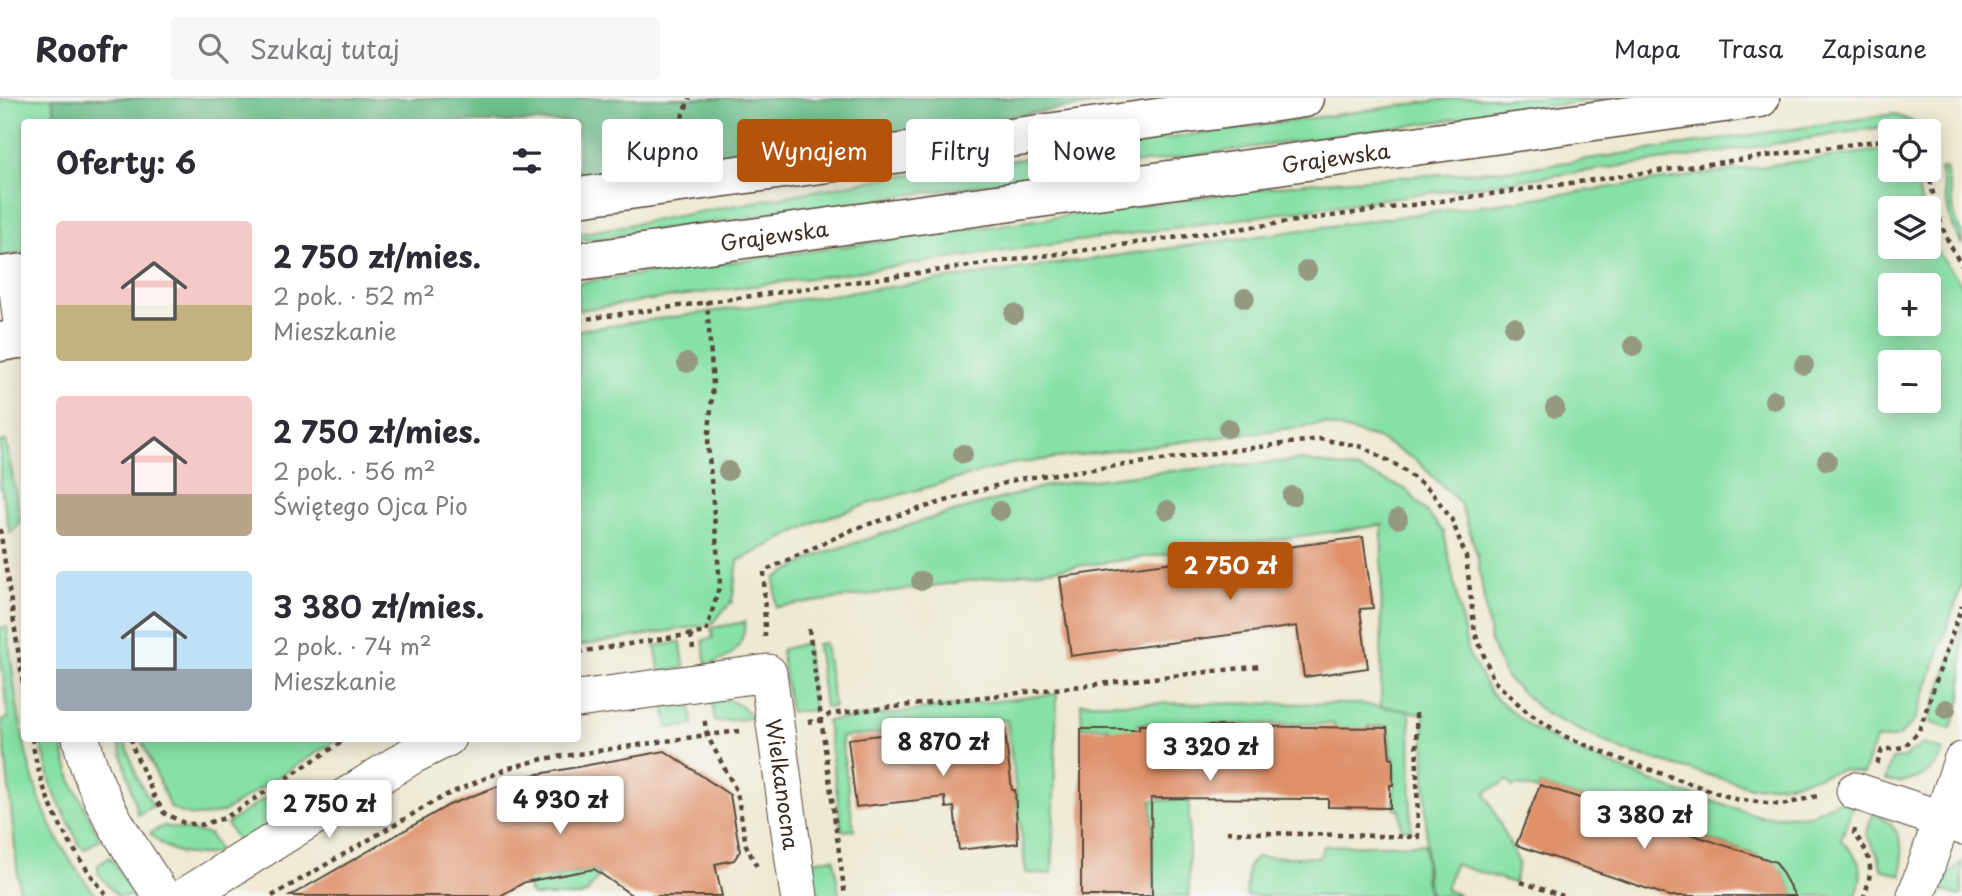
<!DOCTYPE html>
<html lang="pl">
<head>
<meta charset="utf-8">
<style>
  body { margin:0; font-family:"Playpen Sans",sans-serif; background:#f7f7f7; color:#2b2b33; height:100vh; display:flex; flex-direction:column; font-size:26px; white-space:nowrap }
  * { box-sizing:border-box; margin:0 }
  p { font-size:23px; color:#7c7c81 }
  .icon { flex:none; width:38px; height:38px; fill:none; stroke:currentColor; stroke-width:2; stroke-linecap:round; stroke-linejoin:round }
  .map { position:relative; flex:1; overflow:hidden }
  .details { position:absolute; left:21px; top:21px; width:560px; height:623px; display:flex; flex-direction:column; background:#fff; border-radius:7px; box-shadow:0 4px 18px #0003 }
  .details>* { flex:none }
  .top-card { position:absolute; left:602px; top:21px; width:665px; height:63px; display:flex; gap:14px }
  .controls { position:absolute; left:1878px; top:21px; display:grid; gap:14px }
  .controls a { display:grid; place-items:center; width:63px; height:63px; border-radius:7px; background:#fff; box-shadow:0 4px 18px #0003; font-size:35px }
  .price { position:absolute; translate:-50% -60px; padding:0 16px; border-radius:7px; background:#fff; color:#222; font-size:23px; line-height:46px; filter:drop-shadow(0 2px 4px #0008) }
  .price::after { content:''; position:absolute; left:50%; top:42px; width:21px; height:16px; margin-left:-10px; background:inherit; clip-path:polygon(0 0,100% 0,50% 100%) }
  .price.current { background:#b45309; color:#fff }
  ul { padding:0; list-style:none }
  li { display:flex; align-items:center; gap:21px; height:175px; padding:0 35px }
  li span { display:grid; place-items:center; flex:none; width:196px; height:140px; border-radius:7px; color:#555 }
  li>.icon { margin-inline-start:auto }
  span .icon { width:84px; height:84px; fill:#fffc; stroke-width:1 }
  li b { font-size:30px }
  h2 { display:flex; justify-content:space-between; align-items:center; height:84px; padding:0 35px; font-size:30px }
  .pill { padding:0 24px; border-radius:7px; background:#fff; box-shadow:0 4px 18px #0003; font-size:24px; line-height:63px }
  .pill.current { background:#b45309; color:#fff }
  header { display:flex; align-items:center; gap:42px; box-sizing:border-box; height:98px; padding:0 35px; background:#fff; border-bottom:2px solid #e1e1e2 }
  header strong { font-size:33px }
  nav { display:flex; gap:38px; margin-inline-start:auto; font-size:24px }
  .search { width:490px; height:63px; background:#f7f7f7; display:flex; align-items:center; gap:18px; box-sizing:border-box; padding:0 24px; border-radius:7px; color:#7c7c81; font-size:26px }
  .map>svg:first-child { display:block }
  .green { fill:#87e1a6; stroke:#618662; stroke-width:2; fill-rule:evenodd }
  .forest { fill:#6dbf8b; stroke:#547454; stroke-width:2 }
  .building { fill:#de9069 }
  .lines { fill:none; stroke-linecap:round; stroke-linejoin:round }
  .minor-casing { stroke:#564739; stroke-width:39 }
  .major-casing { stroke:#564739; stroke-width:41 }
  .path { stroke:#564739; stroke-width:4.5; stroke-dasharray:5 5; stroke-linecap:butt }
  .minor { stroke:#fff; stroke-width:37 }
  .major { stroke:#fff; stroke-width:38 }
  .tree { fill:#969982 }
  .labels { text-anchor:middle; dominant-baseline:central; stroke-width:6; stroke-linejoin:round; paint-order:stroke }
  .street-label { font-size:21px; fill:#3b2a1e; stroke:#f6f6f2 }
</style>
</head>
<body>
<header>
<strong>Roofr</strong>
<div class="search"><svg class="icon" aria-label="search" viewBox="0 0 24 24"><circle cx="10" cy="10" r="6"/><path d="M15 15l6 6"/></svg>Szukaj tutaj</div>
<nav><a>Mapa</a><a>Trasa</a><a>Zapisane</a></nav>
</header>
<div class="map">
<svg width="1962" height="798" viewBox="0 0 1962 798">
  <rect width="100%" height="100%" fill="#f6f6f2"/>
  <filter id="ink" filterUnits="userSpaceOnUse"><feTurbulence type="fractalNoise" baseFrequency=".0143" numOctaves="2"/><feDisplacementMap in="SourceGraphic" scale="14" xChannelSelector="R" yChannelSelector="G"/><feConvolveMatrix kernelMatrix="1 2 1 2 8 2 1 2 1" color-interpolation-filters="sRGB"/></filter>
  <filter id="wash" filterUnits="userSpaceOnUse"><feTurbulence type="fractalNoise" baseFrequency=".00686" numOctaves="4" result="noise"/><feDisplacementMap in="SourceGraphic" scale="28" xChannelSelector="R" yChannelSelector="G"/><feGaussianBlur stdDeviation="1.57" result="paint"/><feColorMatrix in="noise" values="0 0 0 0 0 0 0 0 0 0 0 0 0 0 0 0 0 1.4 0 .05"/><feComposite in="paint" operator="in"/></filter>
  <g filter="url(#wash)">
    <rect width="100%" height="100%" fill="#eee9d2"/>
    <!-- green -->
    <g class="green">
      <polygon points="0,0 52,0 57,24 24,24 24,155 0,158"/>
      <polygon points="1455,0 1607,0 578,143 578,136 885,80"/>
      <polygon points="1893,16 1914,24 1702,57 578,212 578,185 1304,85 1520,71"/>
      <path d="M1888 51 1890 52V72H1915L1922 110H1890V149H1928L1929 133 1940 157 1962 186V486L1915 623 1898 639 1875 642 1863 676 1842 672 1789 686 1751 689 1624 653 1547 617 1506 580 1491 545 1477 456 1460 405 1417 363 1377 340 1323 326 1011 366 871 405 817 423 738 463 732 504 711 526 578 548V232ZM1890 187H1928V226H1890ZM1890 264H1928V303H1890Z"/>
      <polygon points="1946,70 1955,120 1962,135 1962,147 1950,122 1940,71"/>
      <polygon points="6,343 20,420 18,428 10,435 0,385 0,344"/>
      <path d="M1302 362 1359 372 1406 391 1444 434 1468 555 1491 596 1533 631 1567 649 1671 691 1760 718 1757 719 1810 717 1838 703 1853 707 1841 742C1861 764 1866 769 1856 798H1795L1782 774 1777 776 1757 757 1540 687 1538 692 1517 687 1512 689 1508 682 1485 695 1519 765 1514 785 1454 766 1446 792 1458 796V798H1431L1427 782 1424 616 1381 608 1382 427 776 509 775 480 818 457 925 422 1050 387 1159 374Z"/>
      <path d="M745 524C744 548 731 563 706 566L703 542 713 540 711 530Z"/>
      <polygon points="1962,526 1962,598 1951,631 1929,624"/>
      <path d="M7 529C20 631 26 716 97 798H20L2 622 8 621 0 553V530Z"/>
      <polygon points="681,544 684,570 660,574 655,548"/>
      <polygon points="806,545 814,612 790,614 781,552"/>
      <polygon points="825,545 834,609 825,609 817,546"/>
      <polygon points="1057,596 1052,776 1026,775 1007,622 841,639 854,732 842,733 827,623"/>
      <path d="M711 599C728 600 742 606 753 620L715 624Z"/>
      <polygon points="690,601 693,627 668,630 664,604"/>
      <polygon points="1081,605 1361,606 1410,613 1411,731 1401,731 1400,711 1394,710 1394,659 1391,659 1388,628 1369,628 1369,636 1334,635 1334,626 1137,626 1137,636 1110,636 1109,629 1082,629"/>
      <polygon points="40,641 60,641 71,682 100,741 85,751 80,748 52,690"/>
      <polygon points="118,641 124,641 139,684 153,708 138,717"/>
      <path d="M141 641V640L338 641 223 714C204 719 187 721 170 709Z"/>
      <path d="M1923 646 1944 653C1934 678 1910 687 1885 682L1892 661 1903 660Z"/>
      <polygon points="265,700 279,721 239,745 227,726"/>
      <polygon points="1152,702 1189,702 1189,798 1153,798"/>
      <path d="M1873 716C1903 727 1903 749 1902 778L1881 771 1879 759 1866 736Z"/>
      <path d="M164 728 209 736 220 754C192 760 169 757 150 735Z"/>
      <polygon points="1425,746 1425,782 1429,798 1246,798 1248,769 1256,759 1320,759 1323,748"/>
      <polygon points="110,759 136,798 117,798 98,775 98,767"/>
      <polygon points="834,760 839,798 824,798 812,789 810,763"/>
      <polygon points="1962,764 1962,796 1959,798 1941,792 1947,779"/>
      <polygon points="547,772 549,781 593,772 600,777 587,795 581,798 532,798 522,778"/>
    </g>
    <!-- forest -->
    <polygon class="forest" points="52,0 1140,0 578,79 578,24 57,24"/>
    <g id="blocks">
      <!-- building -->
      <g class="building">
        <polygon points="1363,439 1373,510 1360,511 1368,570 1304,579 1297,528 1071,558 1060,479"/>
        <polygon points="1004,626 1012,692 1015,692 1018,745 959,752 954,709 946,710 945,699 856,709 848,641 912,633 958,628 958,631"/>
        <polygon points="1139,627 1387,630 1390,660 1393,660 1393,687 1390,687 1390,710 1328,709 1328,701 1151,700 1152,798 1081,798 1081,631 1139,631"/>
        <polygon points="665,653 730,697 740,753 734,762 715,766 722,798 633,798 594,771 525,784 500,798 290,798 449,707 493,690 528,678"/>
        <polygon points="1540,687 1776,764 1795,798 1669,798 1516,747"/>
      </g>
    </g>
  </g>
  <g filter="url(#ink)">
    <use href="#blocks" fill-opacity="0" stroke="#564739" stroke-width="2"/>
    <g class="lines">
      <defs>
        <g id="minor">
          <polyline points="16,176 24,242"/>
          <path id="s1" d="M578 601 768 575 799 798"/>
          <path d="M81 640C94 700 129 748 162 798"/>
          <polyline points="1855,693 1962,728"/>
          <polyline points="186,798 411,658 447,640"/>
          <polyline points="1916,798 1962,663"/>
        </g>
        <g id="major">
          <polyline points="578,99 1304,0"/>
          <path id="s2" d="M578 164 1760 0"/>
          <polyline points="0,178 24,175"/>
          <polyline points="0,244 24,240"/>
        </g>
      </defs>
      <!-- minor casing -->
      <use href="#minor" class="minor-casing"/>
      <!-- major casing -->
      <use href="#major" class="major-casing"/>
      <!-- path -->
      <g class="path">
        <polyline points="675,49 683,16 690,0"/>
        <path d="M1928 72C1935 106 1941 137 1962 167"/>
        <polyline points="578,222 1890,41"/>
        <polyline points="0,431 24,592"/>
        <polyline points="809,531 845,798"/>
        <polyline points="691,537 693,551"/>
        <polyline points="765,539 764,473 856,430 1018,381 1320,341 1363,349 1398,368 1431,393 1452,422 1466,459 1475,535 1494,583 1527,614 1564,638 1625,663 1735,701 1782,707 1821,697"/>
        <polyline points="578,554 706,534 720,486 708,346 713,287 707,203"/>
        <polyline points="808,624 822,622 830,616 1261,568"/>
        <polyline points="740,633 707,637 737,694 746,747 757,769"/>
        <path d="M32 640C40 701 70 751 107 798"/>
        <polyline points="131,640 133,650 154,698 164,715 184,725 200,727 225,720 348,640"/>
        <polyline points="1877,666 1882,652 1904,649 1919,633 1962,507"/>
        <path d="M1855 731 1854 735C1872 759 1874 770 1864 798"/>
        <polyline points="1227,734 1418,739 1416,615"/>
        <polyline points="1521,784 1563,798"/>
        <polyline points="272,798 444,698 509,670 543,661 707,637 704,619"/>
      </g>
      <!-- minor -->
      <use href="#minor" class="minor"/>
      <!-- major -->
      <use href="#major" class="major"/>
    </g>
    <!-- trees -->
    <g class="tree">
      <circle cx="1307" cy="172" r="10"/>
      <circle cx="1245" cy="200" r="10"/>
      <circle cx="1014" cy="216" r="10"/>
      <circle cx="1514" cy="229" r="10"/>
      <circle cx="1633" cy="248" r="10"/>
      <circle cx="687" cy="265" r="10"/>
      <circle cx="1804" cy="267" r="10"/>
      <circle cx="1774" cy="302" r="10"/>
      <circle cx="1555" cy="310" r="10"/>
      <circle cx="1228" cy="330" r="10"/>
      <circle cx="963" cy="356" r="10"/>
      <circle cx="1827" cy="363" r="10"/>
      <circle cx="728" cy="373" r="10"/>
      <circle cx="1292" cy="398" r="10"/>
      <circle cx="1167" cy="412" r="10"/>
      <circle cx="1000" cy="413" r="10"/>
      <circle cx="1398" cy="421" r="10"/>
      <circle cx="921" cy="483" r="10"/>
      <circle cx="1946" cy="611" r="10"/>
    </g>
  </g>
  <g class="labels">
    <!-- street labels -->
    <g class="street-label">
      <text stroke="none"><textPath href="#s2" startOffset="765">Grajewska</textPath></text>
      <text stroke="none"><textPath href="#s2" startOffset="198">Grajewska</textPath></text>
      <text stroke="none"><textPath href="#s1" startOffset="304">Wielkanocna</textPath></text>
    </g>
  </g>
</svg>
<div class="controls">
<a><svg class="icon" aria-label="locate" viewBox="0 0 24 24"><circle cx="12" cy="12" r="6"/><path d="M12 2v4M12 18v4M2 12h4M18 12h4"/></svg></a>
<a><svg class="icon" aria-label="layers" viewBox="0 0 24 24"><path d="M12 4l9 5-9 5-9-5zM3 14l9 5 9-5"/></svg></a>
<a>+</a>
<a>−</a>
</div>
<b class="price current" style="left:1230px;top:504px">2 750 zł</b>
<b class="price" style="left:943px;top:680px">8 870 zł</b>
<b class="price" style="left:1210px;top:685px">3 320 zł</b>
<b class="price" style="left:560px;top:738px">4 930 zł</b>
<b class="price" style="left:329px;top:742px">2 750 zł</b>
<b class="price" style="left:1644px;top:753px">3 380 zł</b>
<div class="top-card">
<a class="pill">Kupno</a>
<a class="pill current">Wynajem</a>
<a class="pill">Filtry</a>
<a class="pill">Nowe</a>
</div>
<section class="details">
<h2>Oferty: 6<svg class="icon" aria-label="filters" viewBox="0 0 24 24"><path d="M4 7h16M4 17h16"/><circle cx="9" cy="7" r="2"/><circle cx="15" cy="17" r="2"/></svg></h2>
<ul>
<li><span style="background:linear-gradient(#f6c9c9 60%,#c2b280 0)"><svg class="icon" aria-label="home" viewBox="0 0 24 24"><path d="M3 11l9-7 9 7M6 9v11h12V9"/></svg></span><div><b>2 750 zł/mies.</b><p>2 pok. · 52 m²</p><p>Mieszkanie</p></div></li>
<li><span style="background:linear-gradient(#f6c9c9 70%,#b9a48a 0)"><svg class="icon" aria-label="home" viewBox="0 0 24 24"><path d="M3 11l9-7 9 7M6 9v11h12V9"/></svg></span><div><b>2 750 zł/mies.</b><p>2 pok. · 56 m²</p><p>Świętego Ojca Pio</p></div></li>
<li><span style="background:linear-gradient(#bfe0f5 70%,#9aa5b1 0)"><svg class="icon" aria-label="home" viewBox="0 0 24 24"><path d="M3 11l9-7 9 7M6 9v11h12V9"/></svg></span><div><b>3 380 zł/mies.</b><p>2 pok. · 74 m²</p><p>Mieszkanie</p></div></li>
</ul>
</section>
</div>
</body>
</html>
